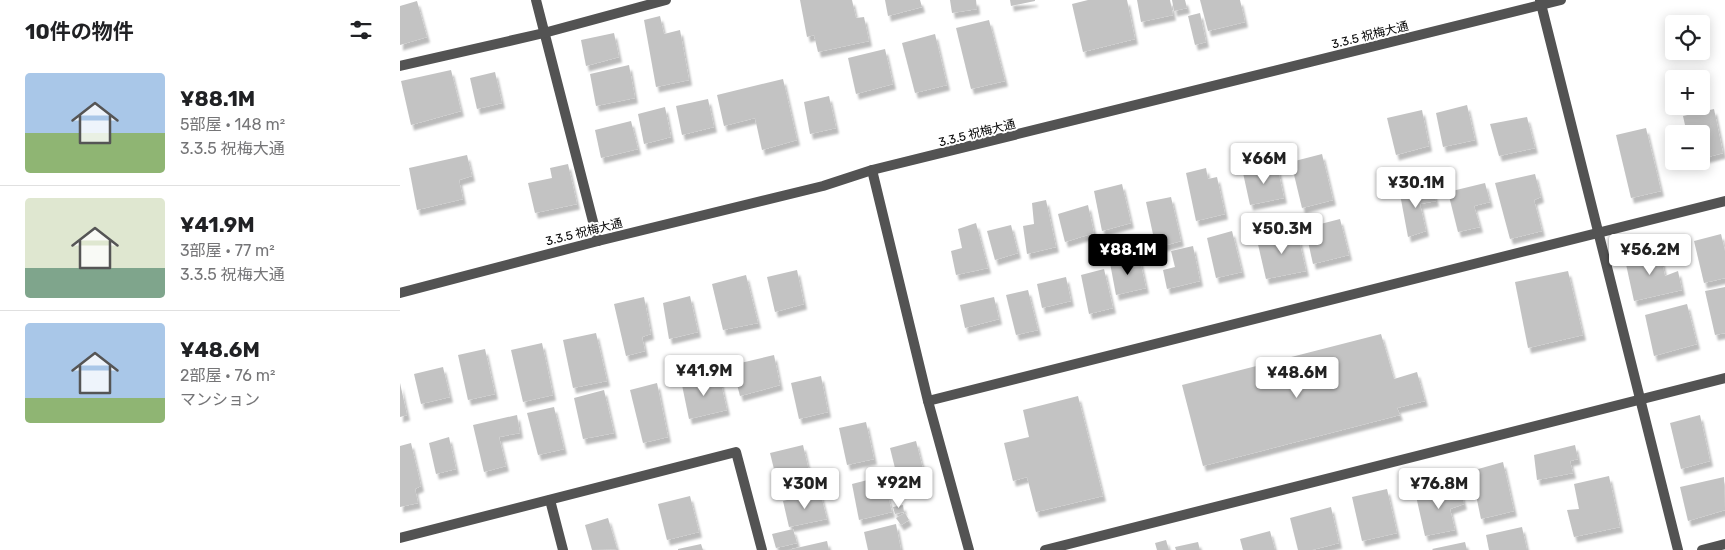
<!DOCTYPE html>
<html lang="ja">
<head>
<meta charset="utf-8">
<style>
  body { margin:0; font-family:Rubik,"Noto Sans JP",sans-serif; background:#f6f6f6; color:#202124; height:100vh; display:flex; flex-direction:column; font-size:19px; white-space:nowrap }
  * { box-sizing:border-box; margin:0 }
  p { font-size:16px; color:#757577 }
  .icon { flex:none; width:28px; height:28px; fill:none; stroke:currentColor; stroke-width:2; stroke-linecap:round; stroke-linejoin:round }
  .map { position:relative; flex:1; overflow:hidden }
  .drawer { display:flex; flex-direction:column; background:#fff; width:400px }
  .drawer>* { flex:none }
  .tools { position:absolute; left:1265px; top:15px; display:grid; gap:10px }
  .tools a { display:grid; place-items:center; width:45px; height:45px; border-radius:5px; background:#fff; box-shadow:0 2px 12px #0003; font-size:25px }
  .price { position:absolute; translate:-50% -42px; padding:0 11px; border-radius:5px; background:#fff; color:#222; font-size:16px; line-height:32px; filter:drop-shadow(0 1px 2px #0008) }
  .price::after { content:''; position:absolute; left:50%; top:30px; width:15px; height:11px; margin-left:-8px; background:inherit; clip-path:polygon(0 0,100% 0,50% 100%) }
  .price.active { background:#000; color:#fff }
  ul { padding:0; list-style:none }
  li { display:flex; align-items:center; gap:15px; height:125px; padding:0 25px }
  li+li { border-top:1px solid #e0e0e0 }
  li span { display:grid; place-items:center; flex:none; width:140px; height:100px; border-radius:5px; color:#555 }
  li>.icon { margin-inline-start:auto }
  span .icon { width:60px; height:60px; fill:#fffc; stroke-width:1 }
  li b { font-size:21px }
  h2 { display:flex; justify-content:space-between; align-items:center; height:60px; padding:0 25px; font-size:21px }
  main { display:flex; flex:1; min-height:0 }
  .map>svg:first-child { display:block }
  .building { fill:#c3c3c3; filter:url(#shadow) }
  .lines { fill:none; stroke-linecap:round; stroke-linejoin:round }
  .minor { stroke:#535353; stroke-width:10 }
  .tertiary { stroke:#535353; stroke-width:10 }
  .labels { text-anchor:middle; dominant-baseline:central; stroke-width:4; stroke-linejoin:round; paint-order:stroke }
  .street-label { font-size:12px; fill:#000; stroke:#fff }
</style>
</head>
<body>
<main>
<section class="drawer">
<h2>10件の物件<svg class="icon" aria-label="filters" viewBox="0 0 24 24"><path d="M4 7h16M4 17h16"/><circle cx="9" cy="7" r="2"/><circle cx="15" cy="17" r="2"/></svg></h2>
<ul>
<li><span style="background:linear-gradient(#a9c7e8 60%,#8fb573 0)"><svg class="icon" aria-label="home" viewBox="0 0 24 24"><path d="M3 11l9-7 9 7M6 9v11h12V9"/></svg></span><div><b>¥88.1M</b><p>5部屋 · 148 m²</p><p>3.3.5 祝梅大通</p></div></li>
<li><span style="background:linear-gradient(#dfe7d0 70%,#7fa58c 0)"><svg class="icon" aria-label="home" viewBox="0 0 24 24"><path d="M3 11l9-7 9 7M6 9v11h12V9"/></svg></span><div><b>¥41.9M</b><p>3部屋 · 77 m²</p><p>3.3.5 祝梅大通</p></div></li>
<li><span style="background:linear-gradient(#a9c7e8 75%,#8fb573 0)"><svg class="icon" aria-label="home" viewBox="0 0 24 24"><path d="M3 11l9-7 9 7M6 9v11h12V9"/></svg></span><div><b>¥48.6M</b><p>2部屋 · 76 m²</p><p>マンション</p></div></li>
</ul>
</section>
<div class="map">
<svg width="1325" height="550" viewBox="0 0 1325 550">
  <defs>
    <filter id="shadow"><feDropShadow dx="3" dy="5.5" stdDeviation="1" flood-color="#0004"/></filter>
  </defs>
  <rect width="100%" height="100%" fill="#fff"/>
  <!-- building -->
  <g class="building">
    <polygon points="400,0 452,0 456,18 464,17 469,41 418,52 414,35 407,37"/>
    <polygon points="485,0 520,0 522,7 488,16"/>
    <polygon points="550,0 576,0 577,9 552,13"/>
    <polygon points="610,0 635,0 635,1 611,6"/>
    <polygon points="688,0 727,0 735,39 683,52 672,4"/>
    <polygon points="737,0 770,0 773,15 741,22"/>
    <polygon points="772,0 785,0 787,8 774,11"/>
    <polygon points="800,0 840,0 845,22 808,31"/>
    <polygon points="17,1 27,37 0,45 0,6"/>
    <polygon points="800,13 806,42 795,45 788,16"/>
    <polygon points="260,16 264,34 280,30 289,80 256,87 244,20"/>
    <polygon points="589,20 605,81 571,89 556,28"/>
    <polygon points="214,33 219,57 186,66 181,40"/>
    <polygon points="535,34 547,85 515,93 502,43"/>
    <polygon points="485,49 493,84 456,94 448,58"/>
    <polygon points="229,65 235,98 196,106 190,74"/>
    <polygon points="51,70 61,111 11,125 1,81"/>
    <polygon points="95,72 102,103 77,109 70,78"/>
    <polygon points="383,79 397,140 362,150 355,118 324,126 317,95"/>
    <polygon points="429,96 436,128 410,134 404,102"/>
    <polygon points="308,99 314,127 282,135 276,106"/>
    <polygon points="1067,105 1075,140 1043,147 1036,113"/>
    <polygon points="265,107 271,137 244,144 238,114"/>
    <polygon points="1314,109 1323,153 1301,159 1301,134 1287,134 1283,116"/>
    <polygon points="1022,110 1029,146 996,155 987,118"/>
    <polygon points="1127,117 1135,148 1099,156 1090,124"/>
    <polygon points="231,121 238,149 201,158 195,130"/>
    <polygon points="1246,128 1261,191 1231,198 1216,135"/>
    <polygon points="922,154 933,200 902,208 891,162"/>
    <polygon points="67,155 72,176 59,180 63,199 17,210 9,168"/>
    <polygon points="168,164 177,204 135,213 128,183 152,178 150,168"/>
    <polygon points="877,165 884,198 850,205 843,173"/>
    <polygon points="806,168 808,179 817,177 825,214 796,221 786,173"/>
    <polygon points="1135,174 1141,197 1134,200 1142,231 1110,239 1095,183"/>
    <polygon points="1085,183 1090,202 1074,206 1080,227 1058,232 1048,192"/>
    <polygon points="722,184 731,223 702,231 694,191"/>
    <polygon points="1032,185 1036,201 1020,204 1026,231 1008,237 1000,194"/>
    <polygon points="771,197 781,241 756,248 746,202"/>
    <polygon points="646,200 656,247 627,254 623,226 634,224 632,203"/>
    <polygon points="688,205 694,233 665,242 658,214"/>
    <polygon points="940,219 949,255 913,264 905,228"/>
    <polygon points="576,223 588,268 556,275 551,251 562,248 558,229"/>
    <polygon points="611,225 618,253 595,260 587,231"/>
    <polygon points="832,231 842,272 816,278 807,238"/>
    <polygon points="897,231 906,271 866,279 857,240"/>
    <polygon points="1321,234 1325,251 1325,278 1304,283 1294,241"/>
    <polygon points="793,246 800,281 767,289 763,270 775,267 771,251"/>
    <polygon points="1242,249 1244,258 1260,253 1265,276 1278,271 1282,290 1234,301 1224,255"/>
    <polygon points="739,256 746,288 716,295 710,263"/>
    <polygon points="704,269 713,308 689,314 681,275"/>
    <polygon points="397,270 404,304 375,312 367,277"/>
    <polygon points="1168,271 1183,335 1128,348 1115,282"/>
    <polygon points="346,275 358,323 323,330 312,284"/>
    <polygon points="666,277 671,301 642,308 637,284"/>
    <polygon points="1325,287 1325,333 1315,335 1305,291"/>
    <polygon points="628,290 638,330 616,335 606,295"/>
    <polygon points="290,296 298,332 269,339 263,303"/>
    <polygon points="244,297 251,334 242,337 245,351 226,356 214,304"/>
    <polygon points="594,297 599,319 565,328 560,305"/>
    <polygon points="1287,304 1297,344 1254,356 1245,315"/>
    <polygon points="196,333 207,381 173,388 163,340"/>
    <polygon points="981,334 994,379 1017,372 1025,401 997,408 1000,415 803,466 782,385"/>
    <polygon points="142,343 153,395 123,402 111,350"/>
    <polygon points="85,349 95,394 68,400 58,355"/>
    <polygon points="374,355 380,385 340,396 332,365"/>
    <polygon points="43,367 50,397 21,404 14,374"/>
    <polygon points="319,375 327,410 289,419 282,385"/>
    <polygon points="421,376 428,412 399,419 391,383"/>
    <polygon points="0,383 7,415 0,417"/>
    <polygon points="257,383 268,437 243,443 230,390"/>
    <polygon points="204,390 214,433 183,439 174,398"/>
    <polygon points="678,396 703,496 636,512 627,477 613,481 604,443 629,437 623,410"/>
    <polygon points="154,407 164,449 138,455 127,413"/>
    <polygon points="117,415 120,433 99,437 106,466 84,472 73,425"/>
    <polygon points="1300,415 1310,461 1281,469 1270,423"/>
    <polygon points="466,422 474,459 447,465 439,428"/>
    <polygon points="49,437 56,469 36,474 29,443"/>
    <polygon points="516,441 523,469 497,476 490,448"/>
    <polygon points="11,443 21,486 15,489 18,503 0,507 0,446"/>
    <polygon points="403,445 412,485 380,493 370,453"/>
    <polygon points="1175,445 1178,459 1170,461 1173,473 1137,480 1134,455"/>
    <polygon points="1103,462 1114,511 1081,519 1071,471"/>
    <polygon points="483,476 492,512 459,520 452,484"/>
    <polygon points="1209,476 1220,527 1174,537 1167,510 1179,509 1174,484"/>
    <polygon points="1324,477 1325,510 1288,521 1280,487"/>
    <polygon points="1059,486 1064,504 1050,509 1055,530 1025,536 1016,496"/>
    <polygon points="987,489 997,533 962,541 952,497"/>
    <polygon points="420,492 427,519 389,527 383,501"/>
    <polygon points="290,496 299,532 267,540 258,504"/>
    <polygon points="503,505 504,512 495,514 493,507"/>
    <polygon points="931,507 939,543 912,550 898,550 890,518"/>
    <polygon points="505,513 509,520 501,525 496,518"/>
    <polygon points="208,518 217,549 192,550 185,525"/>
    <polygon points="496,524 501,550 468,550 464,532"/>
    <polygon points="1122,527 1127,550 1089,550 1086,535"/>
    <polygon points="393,529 397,543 376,548 372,534"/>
    <polygon points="870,531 875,550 843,550 840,539"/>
    <polygon points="766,540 769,550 757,550 755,543"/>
    <polygon points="427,541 429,550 392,550 392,549"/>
    <polygon points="798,542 800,550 776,550 775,547"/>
    <polygon points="1065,542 1067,550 1033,550 1032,549"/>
    <polygon points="301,544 303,550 278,550 278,549"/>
  </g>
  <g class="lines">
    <!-- minor -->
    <g class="minor">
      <polyline points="136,0 198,241"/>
      <polyline points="1140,0 1278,550"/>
      <polyline points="0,66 144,33 266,0"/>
      <polyline points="528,401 1325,201"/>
      <polyline points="150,500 163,550"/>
      <polyline points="0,538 336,452 362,550"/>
      <polyline points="645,550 1325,378"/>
      <polyline points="1302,550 1325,544"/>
    </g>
    <!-- tertiary -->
    <g class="tertiary">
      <polyline points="472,170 528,401 569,550"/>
      <polyline points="0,293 198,241 423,186 472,170 1161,0"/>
    </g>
  </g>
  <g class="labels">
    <!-- street labels -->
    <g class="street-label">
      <text transform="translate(970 35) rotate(-14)">3.3.5 祝梅大通</text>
      <text transform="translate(577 133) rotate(-14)">3.3.5 祝梅大通</text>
      <text transform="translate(184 232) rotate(-14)">3.3.5 祝梅大通</text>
    </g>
  </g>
</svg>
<div class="tools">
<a><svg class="icon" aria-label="locate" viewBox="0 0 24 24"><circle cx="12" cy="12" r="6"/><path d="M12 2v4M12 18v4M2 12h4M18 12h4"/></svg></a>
<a>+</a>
<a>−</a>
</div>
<b class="price" style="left:864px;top:185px">¥66M</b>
<b class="price" style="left:1016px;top:209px">¥30.1M</b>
<b class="price" style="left:882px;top:255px">¥50.3M</b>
<b class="price active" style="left:728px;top:276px">¥88.1M</b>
<b class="price" style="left:1250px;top:276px">¥56.2M</b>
<b class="price" style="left:304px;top:397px">¥41.9M</b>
<b class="price" style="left:897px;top:399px">¥48.6M</b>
<b class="price" style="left:499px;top:509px">¥92M</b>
<b class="price" style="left:405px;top:510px">¥30M</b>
<b class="price" style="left:1039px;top:510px">¥76.8M</b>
</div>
</main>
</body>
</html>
